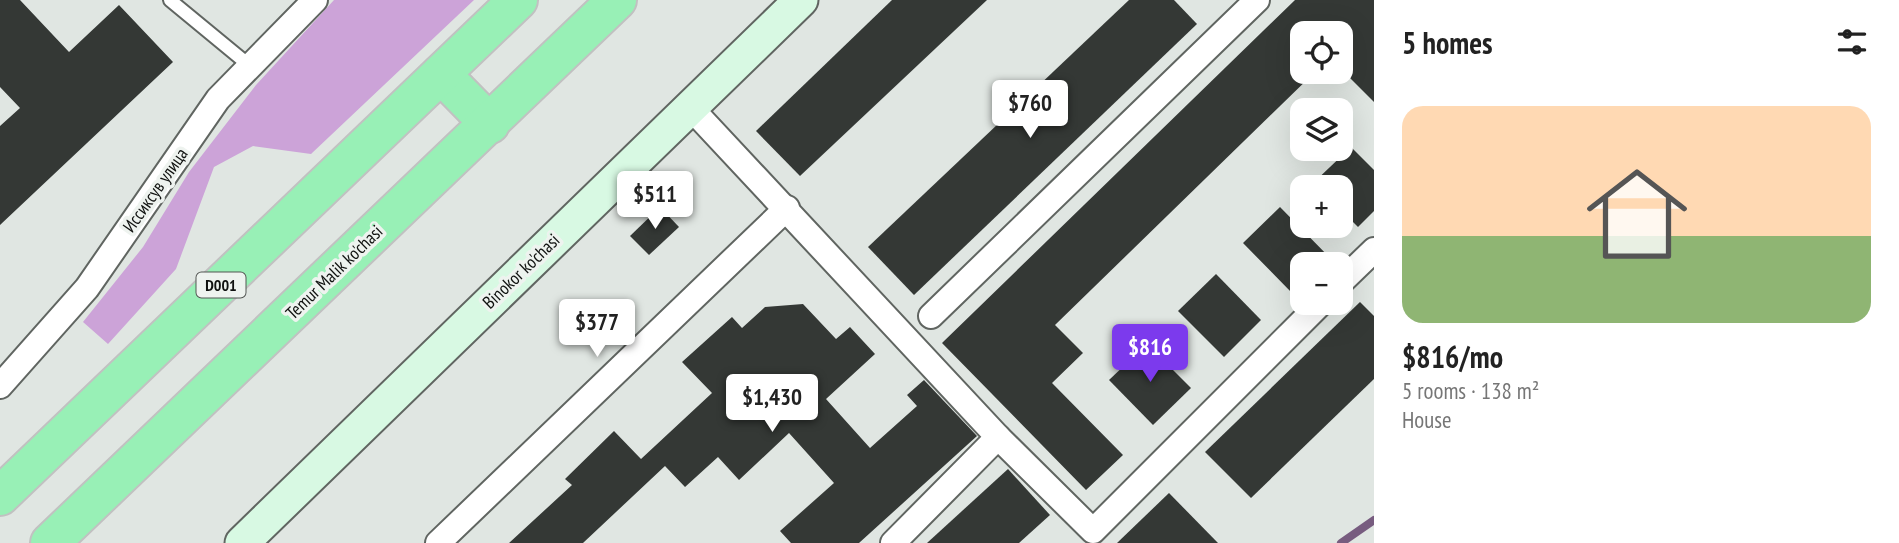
<!DOCTYPE html>
<html lang="en">
<head>
<meta charset="utf-8">
<style>
  body { margin:0; font-family:"PT Sans Narrow",sans-serif; background:#f2f2f2; color:#222; height:100vh; display:flex; flex-direction:column; font-size:26px; white-space:nowrap }
  * { box-sizing:border-box; margin:0 }
  p { font-size:23px; color:#767676 }
  .icon { flex:none; width:38px; height:38px; fill:none; stroke:currentColor; stroke-width:2; stroke-linecap:round; stroke-linejoin:round }
  .map { position:relative; flex:1; overflow:hidden }
  .sheet { display:flex; flex-direction:column; background:#fff; width:525px }
  .sheet>* { flex:none }
  .buttons { position:absolute; left:1290px; top:21px; display:grid; gap:14px }
  .buttons a { display:grid; place-items:center; width:63px; height:63px; border-radius:14px; background:#fff; box-shadow:0 7px 28px #0002; font-size:35px }
  .price { position:absolute; translate:-50% -60px; padding:0 16px; border-radius:7px; background:#fff; color:#222; font-size:23px; line-height:46px; filter:drop-shadow(0 2px 4px #0008) }
  .price::after { content:''; position:absolute; left:50%; top:42px; width:21px; height:16px; margin-left:-10px; background:inherit; clip-path:polygon(0 0,100% 0,50% 100%) }
  .price.on { background:#7c3aed; color:#fff }
  ul { padding:0; list-style:none }
  li { display:grid; align-content:center; gap:14px; height:371px; padding:0 28px }
  li span { display:grid; place-items:center; height:217px; border-radius:21px; color:#555 }
  li>.icon { margin-inline-start:auto }
  span .icon { width:126px; height:126px; fill:#fffc; stroke-width:1 }
  li b { font-size:30px }
  h2 { display:flex; justify-content:space-between; align-items:center; height:84px; padding:0 28px; font-size:30px }
  main { display:flex; flex:1; min-height:0 }
  .map>svg:first-child { display:block }
  .forest { fill:#cca3d8 }
  .lines { fill:none; stroke-linecap:round; stroke-linejoin:round }
  .stream { stroke:#775c7f; stroke-width:8 }
  .building { fill:#343835 }
  .service-casing { stroke:#606561; stroke-width:16 }
  .minor-casing { stroke:#606561; stroke-width:28 }
  .secondary-casing { stroke:#606561; stroke-width:37 }
  .trunk-casing { stroke:#c1c1c1; stroke-width:42 }
  .service { stroke:#fff; stroke-width:12 }
  .minor { stroke:#fff; stroke-width:24 }
  .secondary { stroke:#d8f9e3; stroke-width:33 }
  .trunk { stroke:#98f0b6; stroke-width:38 }
  .labels { text-anchor:middle; dominant-baseline:central; stroke-width:7; stroke-linejoin:round; paint-order:stroke }
  .shield { fill:#eef3ef; stroke:#535653; stroke-width:2 }
  .shield-label { font-size:16px; font-weight:bold; fill:#101210 }
  .street-label { font-size:18px; fill:#101210; stroke:#eef3ef }
</style>
</head>
<body>
<main>
<div class="map">
<svg width="1374" height="543" viewBox="0 0 1374 543">
  <rect width="100%" height="100%" fill="#e0e6e2"/>
  <!-- forest -->
  <polygon class="forest" points="334,0 474,0 311,154 253,146 214,167 176,269 108,344 83,322 143,247 189,172 256,85"/>
  <g class="lines">
    <!-- stream -->
    <polyline class="stream" points="1341,543 1374,520"/>
  </g>
  <!-- building -->
  <g class="building">
    <polygon points="0,0 20,0 69,52 119,5 173,62 0,225 0,126 20,108 0,87"/>
    <polygon points="892,0 987,0 800,176 756,131"/>
    <polygon points="1129,0 1174,0 1197,24 914,295 868,247"/>
    <polygon points="1295,0 1374,0 1374,102 1340,68 1340,33 1302,33 1302,72 1315,72 1055,325 1083,353 1052,383 1123,455 1086,490 942,343"/>
    <polygon points="1351,147 1374,170 1374,211 1358,227 1340,209 1340,187 1309,187"/>
    <polygon points="660,207 679,227 649,255 630,236"/>
    <polygon points="1280,207 1336,264 1302,264 1302,281 1291,292 1243,243"/>
    <polygon points="1216,274 1261,320 1224,357 1178,311"/>
    <polygon points="1360,302 1374,316 1374,379 1251,498 1205,452"/>
    <polygon points="803,304 836,339 850,327 875,354 826,399 870,448 917,406 907,395 924,380 977,436 859,543 791,543 780,531 834,483 789,433 739,480 718,457 685,487 665,466 583,543 509,543 572,485 565,479 614,431 641,459 712,393 682,362 732,317 742,328 765,307"/>
    <polygon points="1147,344 1191,388 1153,425 1109,380"/>
    <polygon points="1008,469 1050,515 1019,543 927,543"/>
    <polygon points="1169,493 1218,543 1117,543"/>
  </g>
  <g class="lines">
    <defs>
      <polyline id="service" points="170,0 250,66"/>
      <g id="minor">
        <polyline points="690,107 998,437 1093,531 1321,303"/>
        <polyline points="1340,283 1374,250"/>
        <polyline points="931,316 1257,0"/>
        <polyline points="0,386 87,288 218,99 315,0"/>
        <polyline points="438,543 787,208"/>
        <polyline points="893,543 998,437"/>
      </g>
      <polyline id="secondary" points="242,543 801,0"/>
      <g id="trunk">
        <polyline points="441,74 490,124"/>
        <polyline points="0,496 518,0"/>
        <polyline points="50,543 617,0"/>
      </g>
    </defs>
    <!-- service casing -->
    <use href="#service" class="service-casing"/>
    <!-- minor casing -->
    <use href="#minor" class="minor-casing"/>
    <!-- secondary casing -->
    <use href="#secondary" class="secondary-casing"/>
    <!-- trunk casing -->
    <use href="#trunk" class="trunk-casing"/>
    <!-- service -->
    <use href="#service" class="service"/>
    <!-- minor -->
    <use href="#minor" class="minor"/>
    <!-- secondary -->
    <use href="#secondary" class="secondary"/>
    <!-- trunk -->
    <use href="#trunk" class="trunk"/>
  </g>
  <g class="labels">
    <!-- shield labels -->
    <rect class="shield" x="196.5" y="272.5" width="49" height="25" rx="5"/>
    <g class="shield-label">
      <text x="221" y="285">D001</text>
    </g>
    <!-- street labels -->
    <g class="street-label">
      <text transform="translate(155 190) rotate(-55)">Иссиксув улица</text>
      <text transform="translate(521 271) rotate(-44)">Binokor ko'chasi</text>
      <text transform="translate(334 272) rotate(-44)">Temur Malik ko'chasi</text>
    </g>
  </g>
</svg>
<div class="buttons">
<a><svg class="icon" aria-label="locate" viewBox="0 0 24 24"><circle cx="12" cy="12" r="6"/><path d="M12 2v4M12 18v4M2 12h4M18 12h4"/></svg></a>
<a><svg class="icon" aria-label="layers" viewBox="0 0 24 24"><path d="M12 4l9 5-9 5-9-5zM3 14l9 5 9-5"/></svg></a>
<a>+</a>
<a>−</a>
</div>
<b class="price" style="left:1030px;top:140px">$760</b>
<b class="price" style="left:655px;top:231px">$511</b>
<b class="price" style="left:597px;top:359px">$377</b>
<b class="price on" style="left:1150px;top:384px">$816</b>
<b class="price" style="left:772px;top:434px">$1,430</b>
</div>
<section class="sheet">
<h2>5 homes<svg class="icon" aria-label="filters" viewBox="0 0 24 24"><path d="M4 7h16M4 17h16"/><circle cx="9" cy="7" r="2"/><circle cx="15" cy="17" r="2"/></svg></h2>
<ul>
<li><span style="background:linear-gradient(#ffd9b3 60%,#8fb573 0)"><svg class="icon" aria-label="home" viewBox="0 0 24 24"><path d="M3 11l9-7 9 7M6 9v11h12V9"/></svg></span><div><b>$816/mo</b><p>5 rooms · 138 m²</p><p>House</p></div></li>
</ul>
</section>
</main>
</body>
</html>
